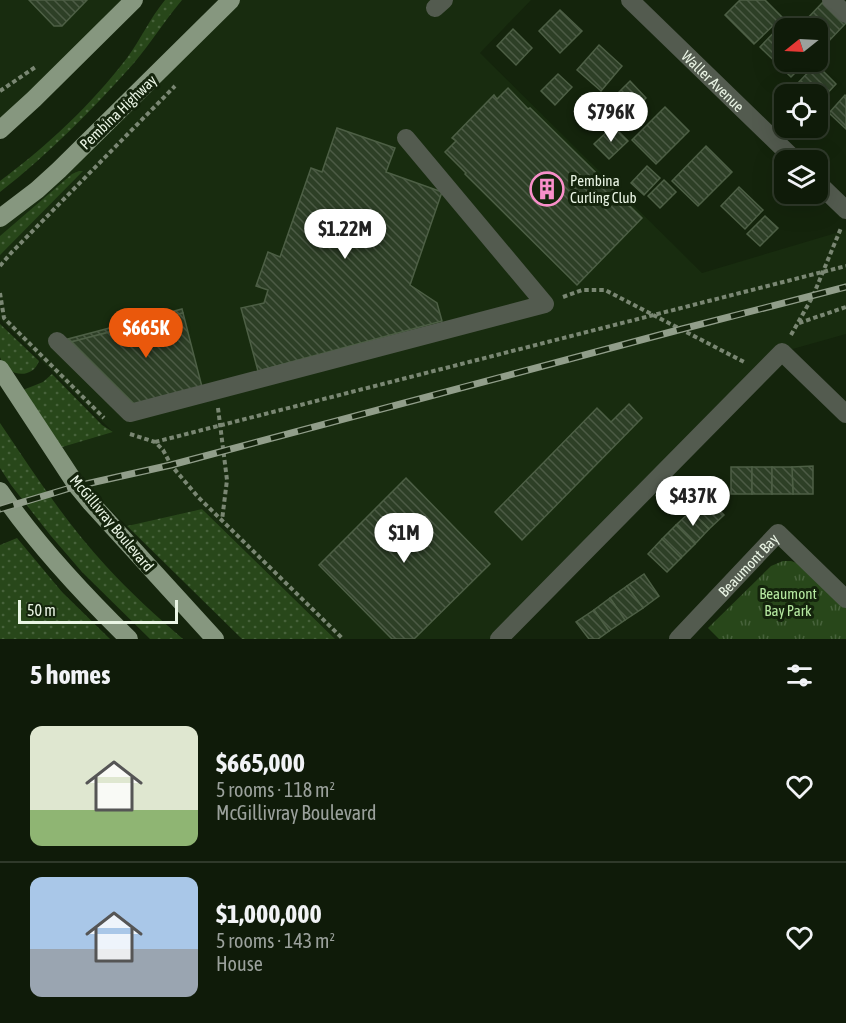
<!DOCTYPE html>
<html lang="en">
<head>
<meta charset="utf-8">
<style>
  body { margin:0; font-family:"Asap Condensed",sans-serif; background:#1d2817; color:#f1f3f6; height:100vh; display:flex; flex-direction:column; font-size:22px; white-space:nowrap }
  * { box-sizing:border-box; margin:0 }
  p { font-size:20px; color:#9ba19c }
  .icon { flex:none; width:33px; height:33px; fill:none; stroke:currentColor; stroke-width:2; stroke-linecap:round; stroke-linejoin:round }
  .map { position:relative; height:639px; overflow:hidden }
  .sheet { display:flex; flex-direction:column; background:#0f1b09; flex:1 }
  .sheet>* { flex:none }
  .needle { width:39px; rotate:252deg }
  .tools { position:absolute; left:774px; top:18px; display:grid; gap:12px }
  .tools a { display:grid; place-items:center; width:54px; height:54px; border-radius:12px; background:#0f1b09; box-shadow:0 6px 24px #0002,0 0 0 2px #2f392a; font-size:30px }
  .scale { position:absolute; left:18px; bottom:15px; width:160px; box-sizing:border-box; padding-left:6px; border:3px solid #eaf5e5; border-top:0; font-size:16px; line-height:21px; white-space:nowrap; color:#eaf5e5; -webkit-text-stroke:4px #14240c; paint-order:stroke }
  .price { position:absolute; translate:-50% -51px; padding:0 14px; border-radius:21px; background:#fff; color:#222; font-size:20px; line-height:39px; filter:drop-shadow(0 2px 3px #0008) }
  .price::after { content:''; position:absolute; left:50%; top:36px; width:18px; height:14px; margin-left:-9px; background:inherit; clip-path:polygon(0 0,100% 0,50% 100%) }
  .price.active { background:#ea580c; color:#fff }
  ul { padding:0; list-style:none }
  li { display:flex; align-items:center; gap:18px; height:150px; padding:0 30px }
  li+li { border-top:2px solid #2f392a }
  li span { display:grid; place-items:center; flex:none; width:168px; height:120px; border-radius:12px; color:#555 }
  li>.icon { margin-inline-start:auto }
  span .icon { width:72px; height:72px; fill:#fffc; stroke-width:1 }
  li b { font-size:26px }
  h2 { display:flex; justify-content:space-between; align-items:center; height:72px; padding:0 30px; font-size:26px }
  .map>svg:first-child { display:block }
  .built { fill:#182c0f }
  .grass { fill:url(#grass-dots) }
  .park { fill:url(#park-tufts) }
  .building { fill:url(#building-back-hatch); stroke:#4d5f45; stroke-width:1.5 }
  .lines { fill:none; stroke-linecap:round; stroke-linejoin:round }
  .path { stroke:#7a8773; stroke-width:4; stroke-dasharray:4.5 3; stroke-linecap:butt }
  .minor { stroke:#535b4f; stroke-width:18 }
  .major { stroke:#86977f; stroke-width:18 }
  .rail-casing { stroke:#919e8a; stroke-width:7 }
  .rail { stroke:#14240c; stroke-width:4.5; stroke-dasharray:14; stroke-linecap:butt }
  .labels { text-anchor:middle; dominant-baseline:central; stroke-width:6; stroke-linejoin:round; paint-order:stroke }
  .street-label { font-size:15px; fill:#eaf5e5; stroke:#14240c }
  .poi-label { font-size:15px; fill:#eaf5e5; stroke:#14240c; text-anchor:start }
  .park-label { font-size:15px; fill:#b5e8a0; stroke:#14240c }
</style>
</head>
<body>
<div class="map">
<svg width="846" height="639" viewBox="0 0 846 639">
  <defs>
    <pattern id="grass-dots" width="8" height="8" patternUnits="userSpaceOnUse" patternTransform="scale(1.5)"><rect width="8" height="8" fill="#28471a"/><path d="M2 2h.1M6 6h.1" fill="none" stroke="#47623b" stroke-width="1.8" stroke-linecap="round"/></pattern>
    <pattern id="park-tufts" width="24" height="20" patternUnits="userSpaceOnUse" patternTransform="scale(1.5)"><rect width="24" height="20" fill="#28471a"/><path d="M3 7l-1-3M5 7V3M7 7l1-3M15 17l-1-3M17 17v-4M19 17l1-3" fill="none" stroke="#47623b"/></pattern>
    <pattern id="building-back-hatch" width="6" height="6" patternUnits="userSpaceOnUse" patternTransform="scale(1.5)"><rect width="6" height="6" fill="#2d3f26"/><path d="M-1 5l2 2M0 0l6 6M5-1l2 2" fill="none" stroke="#4c5b45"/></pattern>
  </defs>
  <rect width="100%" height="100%" fill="#14240c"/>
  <!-- built -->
  <g class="built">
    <polygon points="0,0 134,0 0,130"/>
    <polygon points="231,0 531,0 480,53 702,273 846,230 846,334 782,352 496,639 335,639 202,509 127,526 93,493 59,448 113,432 0,319 0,223"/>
  </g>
  <!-- grass -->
  <g class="grass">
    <path d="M165 0H182C165 20 151 43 134 63 93 109 49 154 0 192V181C46 147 92 104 127 58 141 39 150 18 165 0Z"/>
    <polygon points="79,171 83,171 0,255 0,236 72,174"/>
    <path d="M0 324 39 361C32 381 5 376 0 357 0 349 0 333 0 324Z"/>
    <polygon points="52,374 102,425 113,432 59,448 23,390 43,382"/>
    <path d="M0 423C33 472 66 523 106 566 130 592 156 616 183 639H150L82 572 51 536 11 485 0 468Z"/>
    <polygon points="202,509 335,639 242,639 127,526"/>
    <polygon points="17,538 62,592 110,639 0,639 0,545"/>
  </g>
  <!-- park -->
  <polygon class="park" points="783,561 791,561 800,564 846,606 846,639 719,639 708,628 771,566"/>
  <!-- building -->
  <g class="building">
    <polygon points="29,0 87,0 62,26 54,26"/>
    <polygon points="740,0 765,0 782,17 754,44 725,15"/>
    <polygon points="823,2 846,23 827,43 818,34 818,28 812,28 804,22"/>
    <polygon points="560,10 582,31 560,53 539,31"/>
    <polygon points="783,23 789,28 784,28 784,62 806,62 791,77 760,47"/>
    <polygon points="513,29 532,48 516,65 497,46"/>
    <polygon points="599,45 622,66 601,91 577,70"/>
    <polygon points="816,64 836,84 818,103 818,94 809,94 798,83"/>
    <polygon points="558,74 572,87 555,105 541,91"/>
    <polygon points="630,81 646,98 628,116 612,99"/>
    <polygon points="508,88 528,109 530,108 642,218 577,285 465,174 466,173 445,152 456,141 452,138 494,95 497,99"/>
    <polygon points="845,95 846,96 846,129 829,113"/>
    <polygon points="665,107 689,131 656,164 632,140"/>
    <polygon points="613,126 628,141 609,159 594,144"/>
    <polygon points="337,128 395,148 386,172 442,192 410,285 437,303 442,321 258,371 241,308 264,303 268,290 256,286 268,252 280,257 311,168 322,172"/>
    <polygon points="706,146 732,172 698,206 672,181"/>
    <polygon points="647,166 660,178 644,195 631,183"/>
    <polygon points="664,180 676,192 660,208 648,196"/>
    <polygon points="739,187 763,210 745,229 721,206"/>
    <polygon points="765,216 778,228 760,246 747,234"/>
    <polygon points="182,309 183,313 71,342 68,339"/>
    <polygon points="183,313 202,387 134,404 71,342"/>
    <polygon points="629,404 642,418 522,540 495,512 597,408 611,422"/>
    <polygon points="813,466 813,494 793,494 792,467"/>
    <rect x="731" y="467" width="21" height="27"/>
    <rect x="752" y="467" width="20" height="27"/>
    <polygon points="772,467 792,467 793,494 772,494"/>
    <polygon points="406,478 490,564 414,639 392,639 319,565"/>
    <polygon points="705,496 724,515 709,529 691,511"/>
    <polygon points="691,511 709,529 695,544 676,525"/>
    <polygon points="676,525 695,544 681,558 662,539"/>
    <polygon points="662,539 681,558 667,572 648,554"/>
    <polygon points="644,574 659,596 643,608 627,586"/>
    <polygon points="627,586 643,608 625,620 610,598"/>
    <polygon points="610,598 625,620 609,631 594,610"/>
    <polygon points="594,610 609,631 598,639 589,639 576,622"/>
  </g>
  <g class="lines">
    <!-- path -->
    <g class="path">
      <polyline points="0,91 37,66"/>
      <polyline points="0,266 11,253 175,86"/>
      <polyline points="0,293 4,318 104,418"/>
      <polyline points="563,297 582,290 605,290 746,363"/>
      <polyline points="799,323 846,307"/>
      <polyline points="791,335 813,296 841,228"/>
      <polyline points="218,408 227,480 222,520"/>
      <polyline points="130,434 155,442 163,450 171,465 198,497 343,639"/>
      <polyline points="155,442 846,266"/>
    </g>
    <!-- minor -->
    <g class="minor">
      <path id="s1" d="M630 0 795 160"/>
      <polyline points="831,0 846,14"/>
      <polyline points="435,8 444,0"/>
      <polyline points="818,183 846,210"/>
      <polyline points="57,341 130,413 545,304 406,138"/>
      <polyline points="499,639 782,352 846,414"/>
      <path id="s2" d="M678 639 778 533 846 599"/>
    </g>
    <!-- major -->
    <g class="major">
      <polyline points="0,130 34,99 134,0"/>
      <polyline points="0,218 37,190 59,170 231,0"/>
      <polyline points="0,369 77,486 91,503 215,639"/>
      <path d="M0 491C37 545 82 593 129 639"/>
    </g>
    <defs>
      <polyline id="rail" points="0,509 77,486 171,465 682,329 846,287"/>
    </defs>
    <!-- rail casing -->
    <use href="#rail" class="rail-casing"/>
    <!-- rail -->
    <use href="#rail" class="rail"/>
  </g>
  <!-- icons -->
  <defs>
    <symbol id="building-ring" viewBox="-11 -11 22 22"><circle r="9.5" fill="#14240c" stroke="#f98fca" stroke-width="1.5"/><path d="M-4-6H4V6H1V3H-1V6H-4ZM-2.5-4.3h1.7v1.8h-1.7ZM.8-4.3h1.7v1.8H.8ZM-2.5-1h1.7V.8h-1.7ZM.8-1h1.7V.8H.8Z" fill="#f98fca"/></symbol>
  </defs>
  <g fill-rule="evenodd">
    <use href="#building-ring" x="528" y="170" width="38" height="38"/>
  </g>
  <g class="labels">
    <!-- street labels -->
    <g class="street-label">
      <text stroke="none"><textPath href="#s1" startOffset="116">Waller Avenue</textPath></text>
      <text transform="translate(118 112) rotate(-44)">Pembina Highway</text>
      <text transform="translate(112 523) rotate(50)">McGillivray Boulevard</text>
      <text stroke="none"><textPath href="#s2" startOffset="102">Beaumont Bay</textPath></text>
    </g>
    <!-- poi labels -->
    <g class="poi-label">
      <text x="570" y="180">Pembina<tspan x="570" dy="17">Curling Club</tspan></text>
    </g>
    <!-- park labels -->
    <g class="park-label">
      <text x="788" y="593">Beaumont<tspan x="788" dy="17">Bay Park</tspan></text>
    </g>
  </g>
</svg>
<div class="tools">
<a><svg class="needle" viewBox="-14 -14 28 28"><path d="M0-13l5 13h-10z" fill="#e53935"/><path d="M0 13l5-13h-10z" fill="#9ba19c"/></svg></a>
<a><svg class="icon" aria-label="locate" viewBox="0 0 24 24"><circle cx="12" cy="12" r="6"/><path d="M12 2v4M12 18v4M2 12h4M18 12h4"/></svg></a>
<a><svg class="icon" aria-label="layers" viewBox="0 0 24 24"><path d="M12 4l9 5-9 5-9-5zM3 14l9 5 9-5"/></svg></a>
</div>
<div class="scale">50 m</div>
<b class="price" style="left:611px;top:143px">$796K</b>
<b class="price" style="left:345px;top:260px">$1.22M</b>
<b class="price active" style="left:146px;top:359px">$665K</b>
<b class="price" style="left:693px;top:527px">$437K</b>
<b class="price" style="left:404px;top:564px">$1M</b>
</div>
<section class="sheet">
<h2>5 homes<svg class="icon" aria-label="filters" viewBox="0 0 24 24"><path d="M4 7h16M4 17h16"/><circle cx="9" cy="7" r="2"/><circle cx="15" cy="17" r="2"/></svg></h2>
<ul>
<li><span style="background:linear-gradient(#dfe7d0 70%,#8fb573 0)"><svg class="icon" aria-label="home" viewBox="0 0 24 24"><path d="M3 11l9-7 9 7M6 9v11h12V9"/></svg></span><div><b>$665,000</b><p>5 rooms · 118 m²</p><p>McGillivray Boulevard</p></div><svg class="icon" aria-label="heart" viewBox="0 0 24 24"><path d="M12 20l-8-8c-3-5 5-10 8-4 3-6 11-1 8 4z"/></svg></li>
<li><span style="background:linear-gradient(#a9c7e8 60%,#9aa5b1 0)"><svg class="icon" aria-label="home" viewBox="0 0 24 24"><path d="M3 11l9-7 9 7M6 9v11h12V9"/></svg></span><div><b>$1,000,000</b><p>5 rooms · 143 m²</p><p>House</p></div><svg class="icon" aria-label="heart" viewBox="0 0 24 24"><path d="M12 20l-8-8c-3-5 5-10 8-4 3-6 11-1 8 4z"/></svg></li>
</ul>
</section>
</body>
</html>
